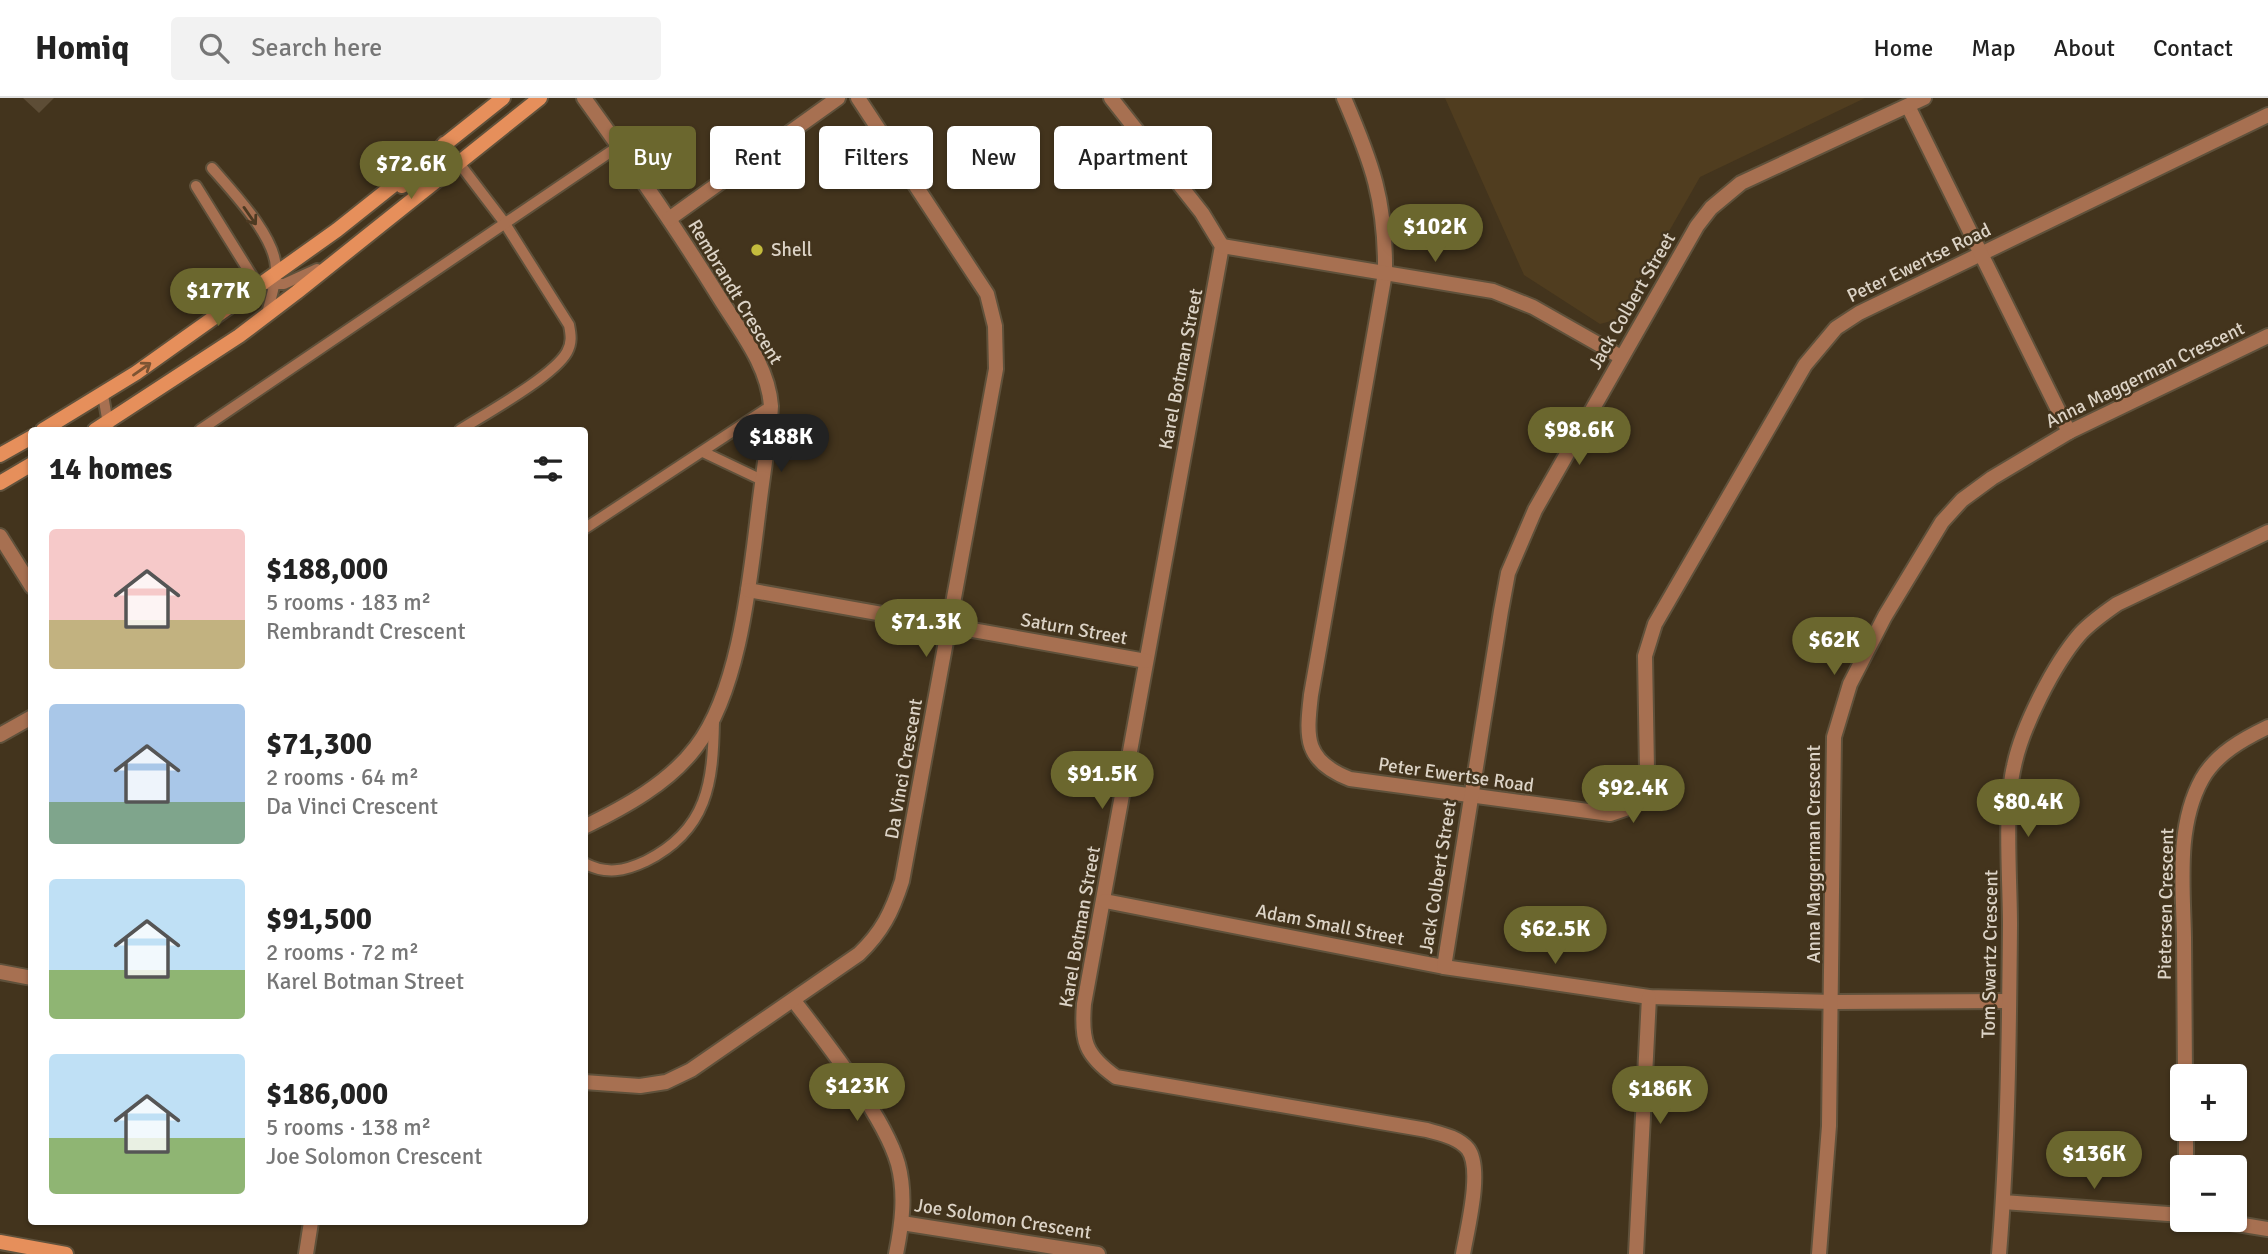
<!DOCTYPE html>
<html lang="en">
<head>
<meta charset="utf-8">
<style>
  body { margin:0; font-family:Signika,sans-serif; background:#f2f2f2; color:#222; height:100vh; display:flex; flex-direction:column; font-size:26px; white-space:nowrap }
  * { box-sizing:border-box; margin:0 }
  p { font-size:23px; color:#767676 }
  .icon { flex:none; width:38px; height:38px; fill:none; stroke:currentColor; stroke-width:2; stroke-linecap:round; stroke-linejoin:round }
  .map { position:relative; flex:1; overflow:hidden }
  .drawer { position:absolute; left:28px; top:329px; width:560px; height:798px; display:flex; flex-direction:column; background:#fff; border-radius:7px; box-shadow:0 2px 5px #0004 }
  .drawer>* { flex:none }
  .guide { position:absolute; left:609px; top:28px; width:665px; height:63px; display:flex; gap:14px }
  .controls { position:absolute; left:2170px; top:966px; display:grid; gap:14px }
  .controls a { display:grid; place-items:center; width:77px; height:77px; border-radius:7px; background:#fff; box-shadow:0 2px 5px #0004; font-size:35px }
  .price { position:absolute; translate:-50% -60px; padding:0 16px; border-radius:24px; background:#6b672e; color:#fff; font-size:23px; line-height:46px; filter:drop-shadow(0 2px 4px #0008) }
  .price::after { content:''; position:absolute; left:50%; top:42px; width:21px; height:16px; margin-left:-10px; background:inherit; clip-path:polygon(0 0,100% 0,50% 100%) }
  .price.current { background:#222; color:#fff }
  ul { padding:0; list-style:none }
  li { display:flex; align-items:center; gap:21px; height:175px; padding:0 21px }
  li span { display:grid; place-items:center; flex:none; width:196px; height:140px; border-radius:7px; color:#555 }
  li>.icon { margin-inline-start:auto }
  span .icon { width:84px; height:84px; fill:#fffc; stroke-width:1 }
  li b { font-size:30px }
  h2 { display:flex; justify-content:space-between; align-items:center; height:84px; padding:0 21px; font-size:30px }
  .pill { padding:0 24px; border-radius:7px; background:#fff; box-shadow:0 2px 5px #0004; font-size:24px; line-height:63px }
  .pill.current { background:#6b672e; color:#fff }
  header { display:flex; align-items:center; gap:42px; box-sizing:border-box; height:98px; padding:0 35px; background:#fff; border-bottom:2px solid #e0e0e0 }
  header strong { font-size:33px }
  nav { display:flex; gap:38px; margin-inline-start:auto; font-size:24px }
  .search { width:490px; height:63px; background:#f2f2f2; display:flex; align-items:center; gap:18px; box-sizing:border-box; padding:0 24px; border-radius:7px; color:#767676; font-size:26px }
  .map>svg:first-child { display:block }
  .built { fill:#503d1f }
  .building { fill:#5d4d36 }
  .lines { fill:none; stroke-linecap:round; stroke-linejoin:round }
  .lane-casing { stroke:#5f513b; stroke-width:14 }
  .street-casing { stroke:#5f513b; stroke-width:18 }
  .secondary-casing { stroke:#5f513b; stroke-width:18 }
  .lane { stroke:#a77051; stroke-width:10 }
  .street { stroke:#a77051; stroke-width:14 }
  .secondary { stroke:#e68f5b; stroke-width:14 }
  .oneway { stroke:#4d3a22 }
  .oneway2 { stroke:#7c5433 }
  .poi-dot { fill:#c4bc3d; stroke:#43341d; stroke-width:2.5 }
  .labels { text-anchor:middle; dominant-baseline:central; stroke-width:5; stroke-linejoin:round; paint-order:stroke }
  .poi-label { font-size:19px; fill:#dcd3c6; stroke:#43341d; text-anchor:start }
  .street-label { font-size:19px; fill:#dcd3c6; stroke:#43341d }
</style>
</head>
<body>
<header>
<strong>Homiq</strong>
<div class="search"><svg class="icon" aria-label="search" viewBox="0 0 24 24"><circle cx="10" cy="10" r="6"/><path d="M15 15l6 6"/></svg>Search here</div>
<nav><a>Home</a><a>Map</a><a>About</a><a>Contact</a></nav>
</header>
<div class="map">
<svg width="2268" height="1156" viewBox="0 0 2268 1156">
  <rect width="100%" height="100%" fill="#43341d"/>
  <!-- built -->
  <polygon class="built" points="1445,0 1865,0 1700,79 1619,221 1600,226 1524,177"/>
  <!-- building -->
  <polygon class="building" points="23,0 54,0 39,15"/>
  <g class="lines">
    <defs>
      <g id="lane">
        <path d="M443 44 504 124 569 227C571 237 572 245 567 254 554 278 485 316 460 332"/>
        <path d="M212 70C232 93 277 140 276 172 276 187 270 202 267 216"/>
        <polyline points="196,88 257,186 284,186 317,171"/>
        <polyline points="103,297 109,332"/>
        <polyline points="200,332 619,48"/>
        <polyline points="703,354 762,382"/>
        <polyline points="584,431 771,308"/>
        <path d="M584 765C606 777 625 773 646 763 708 732 713 684 714 622"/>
      </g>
      <g id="street">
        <path d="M584 0C631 65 677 131 719 199 740 233 768 267 771 308 769 342 763 375 759 409 750 480 740 592 696 649 669 685 625 709 584 729"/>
        <path d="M1111 0 1202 115 1222 148 1084 906C1081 943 1085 957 1116 979L1427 1032C1441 1036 1458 1039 1468 1051 1483 1071 1467 1132 1463 1156"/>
        <path d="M1344 0C1372 65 1386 103 1385 175L1311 597C1306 640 1304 663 1350 681L1610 716 1625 711 1642 692 1647 672 1645 558 1655 526 1805 267 1836 230 1859 215 2268 17"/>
        <polyline points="1908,8 2069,334"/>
        <polyline points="669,121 838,0"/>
        <polyline points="1222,148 1493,193 1533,209 1621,259"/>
        <polyline points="0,438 32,489"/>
        <polyline points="748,492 1146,563"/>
        <polyline points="0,637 32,619"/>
        <polyline points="1105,803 1444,869 1649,899 1833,904 2009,903"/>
        <polyline points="1444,869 1501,513 1508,475 1535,412 1697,128 1711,110 1741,85 1924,0"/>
        <polyline points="0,874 32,880"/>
        <path d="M794 903C825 943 885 1019 898 1066 906 1096 902 1126 896 1156"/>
        <path d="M2185 978C2185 932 2184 885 2184 839 2183 787 2176 728 2202 681 2216 656 2243 641 2268 629"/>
        <path d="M584 984 640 988 666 984 691 972 859 856C882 834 892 814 902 783L996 271 995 228 987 196 858 0"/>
        <polyline points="2186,1031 2186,1069"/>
        <polyline points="2003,1104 2182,1117"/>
        <polyline points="2213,1122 2268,1131"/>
        <polyline points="902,1125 1098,1156"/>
        <polyline points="306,1156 311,1124"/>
        <polyline points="1636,1156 1649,899"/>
        <polyline points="1819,1156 1829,1028 1834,639 1850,586 1885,518 1942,424 1962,402 1992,380 2069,334 2268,238"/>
        <path d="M1999 1156C2008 1047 2009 937 2010 827 2010 782 2004 711 2014 668 2022 629 2054 566 2080 536 2091 524 2104 515 2117 506L2268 434"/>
      </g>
      <g id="secondary">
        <polyline points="402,88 430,72 445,74"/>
        <polyline points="43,332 136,275 337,132 503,0"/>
        <polyline points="95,332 239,238 297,194 540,0"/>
        <polyline points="0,357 32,339"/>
        <polyline points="0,385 32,366"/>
        <polyline points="0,1144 66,1156"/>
      </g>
    </defs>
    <!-- lane casing -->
    <use href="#lane" class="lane-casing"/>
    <!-- street casing -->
    <use href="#street" class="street-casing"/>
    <!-- secondary casing -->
    <use href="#secondary" class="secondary-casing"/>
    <!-- lane -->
    <use href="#lane" class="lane"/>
    <!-- street -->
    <use href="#street" class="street"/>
    <!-- secondary -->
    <use href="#secondary" class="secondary"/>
  </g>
  <!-- one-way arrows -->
  <defs><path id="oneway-shaft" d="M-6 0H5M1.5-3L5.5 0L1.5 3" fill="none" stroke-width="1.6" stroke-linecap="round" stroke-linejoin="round" transform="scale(1.75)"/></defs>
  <use class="oneway" href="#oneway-shaft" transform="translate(250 118) rotate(55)"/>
  <use class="oneway2" href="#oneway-shaft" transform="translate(142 271) rotate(-35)"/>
  <!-- markers -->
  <circle class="poi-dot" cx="757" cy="152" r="7"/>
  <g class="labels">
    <!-- poi labels -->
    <g class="poi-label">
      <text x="771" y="152">Shell</text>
    </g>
    <!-- street labels -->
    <g class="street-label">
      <text transform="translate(1919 165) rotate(-26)">Peter Ewertse Road</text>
      <text transform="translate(735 194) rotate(59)">Rembrandt Crescent</text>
      <text transform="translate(1632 203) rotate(-60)">Jack Colbert Street</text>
      <text transform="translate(1181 271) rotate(-79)">Karel Botman Street</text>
      <text transform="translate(2145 277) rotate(-26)">Anna Maggerman Crescent</text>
      <text transform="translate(1074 531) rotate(10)">Saturn Street</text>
      <text transform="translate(904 671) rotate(-80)">Da Vinci Crescent</text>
      <text transform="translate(1456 677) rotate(8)">Peter Ewertse Road</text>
      <text transform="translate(1814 756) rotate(-90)">Anna Maggerman Crescent</text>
      <text transform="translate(1438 779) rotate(-81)">Jack Colbert Street</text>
      <text transform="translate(2166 806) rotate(-89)">Pietersen Crescent</text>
      <text transform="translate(1330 827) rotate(11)">Adam Small Street</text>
      <text transform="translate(1080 829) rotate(-80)">Karel Botman Street</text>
      <text transform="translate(1990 856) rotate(-89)">Tom Swartz Crescent</text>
      <text transform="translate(1003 1121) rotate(9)">Joe Solomon Crescent</text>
    </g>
  </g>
</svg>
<div class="controls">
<a>+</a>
<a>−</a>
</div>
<b class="price" style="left:411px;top:103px">$72.6K</b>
<b class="price" style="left:1435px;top:166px">$102K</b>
<b class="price" style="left:218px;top:230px">$177K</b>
<b class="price" style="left:1579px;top:369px">$98.6K</b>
<b class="price current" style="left:781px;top:376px">$188K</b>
<b class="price" style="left:926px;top:561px">$71.3K</b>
<b class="price" style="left:1834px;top:579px">$62K</b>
<b class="price" style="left:1102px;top:713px">$91.5K</b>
<b class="price" style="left:1633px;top:727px">$92.4K</b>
<b class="price" style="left:2028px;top:741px">$80.4K</b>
<b class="price" style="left:1555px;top:868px">$62.5K</b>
<b class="price" style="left:857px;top:1025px">$123K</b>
<b class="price" style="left:1660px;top:1028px">$186K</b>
<b class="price" style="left:2094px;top:1093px">$136K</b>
<div class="guide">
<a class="pill current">Buy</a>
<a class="pill">Rent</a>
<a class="pill">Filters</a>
<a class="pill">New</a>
<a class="pill">Apartment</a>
</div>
<section class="drawer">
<h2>14 homes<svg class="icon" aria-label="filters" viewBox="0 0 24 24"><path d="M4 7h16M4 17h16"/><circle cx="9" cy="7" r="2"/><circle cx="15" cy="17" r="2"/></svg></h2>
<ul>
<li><span style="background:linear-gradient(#f6c9c9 65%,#c2b280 0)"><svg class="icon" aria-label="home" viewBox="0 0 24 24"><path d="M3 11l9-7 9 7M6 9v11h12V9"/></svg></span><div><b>$188,000</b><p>5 rooms · 183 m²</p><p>Rembrandt Crescent</p></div></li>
<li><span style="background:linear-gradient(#a9c7e8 70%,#7fa58c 0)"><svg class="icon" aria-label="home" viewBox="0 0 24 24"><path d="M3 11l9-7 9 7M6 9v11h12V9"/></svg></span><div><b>$71,300</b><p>2 rooms · 64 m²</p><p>Da Vinci Crescent</p></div></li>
<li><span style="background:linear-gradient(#bfe0f5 65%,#8fb573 0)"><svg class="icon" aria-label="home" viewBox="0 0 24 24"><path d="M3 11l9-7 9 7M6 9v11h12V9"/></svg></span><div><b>$91,500</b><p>2 rooms · 72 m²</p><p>Karel Botman Street</p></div></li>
<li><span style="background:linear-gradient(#bfe0f5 60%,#8fb573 0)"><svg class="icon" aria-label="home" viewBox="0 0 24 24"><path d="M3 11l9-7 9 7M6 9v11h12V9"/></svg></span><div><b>$186,000</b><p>5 rooms · 138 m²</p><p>Joe Solomon Crescent</p></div></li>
</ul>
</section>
</div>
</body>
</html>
